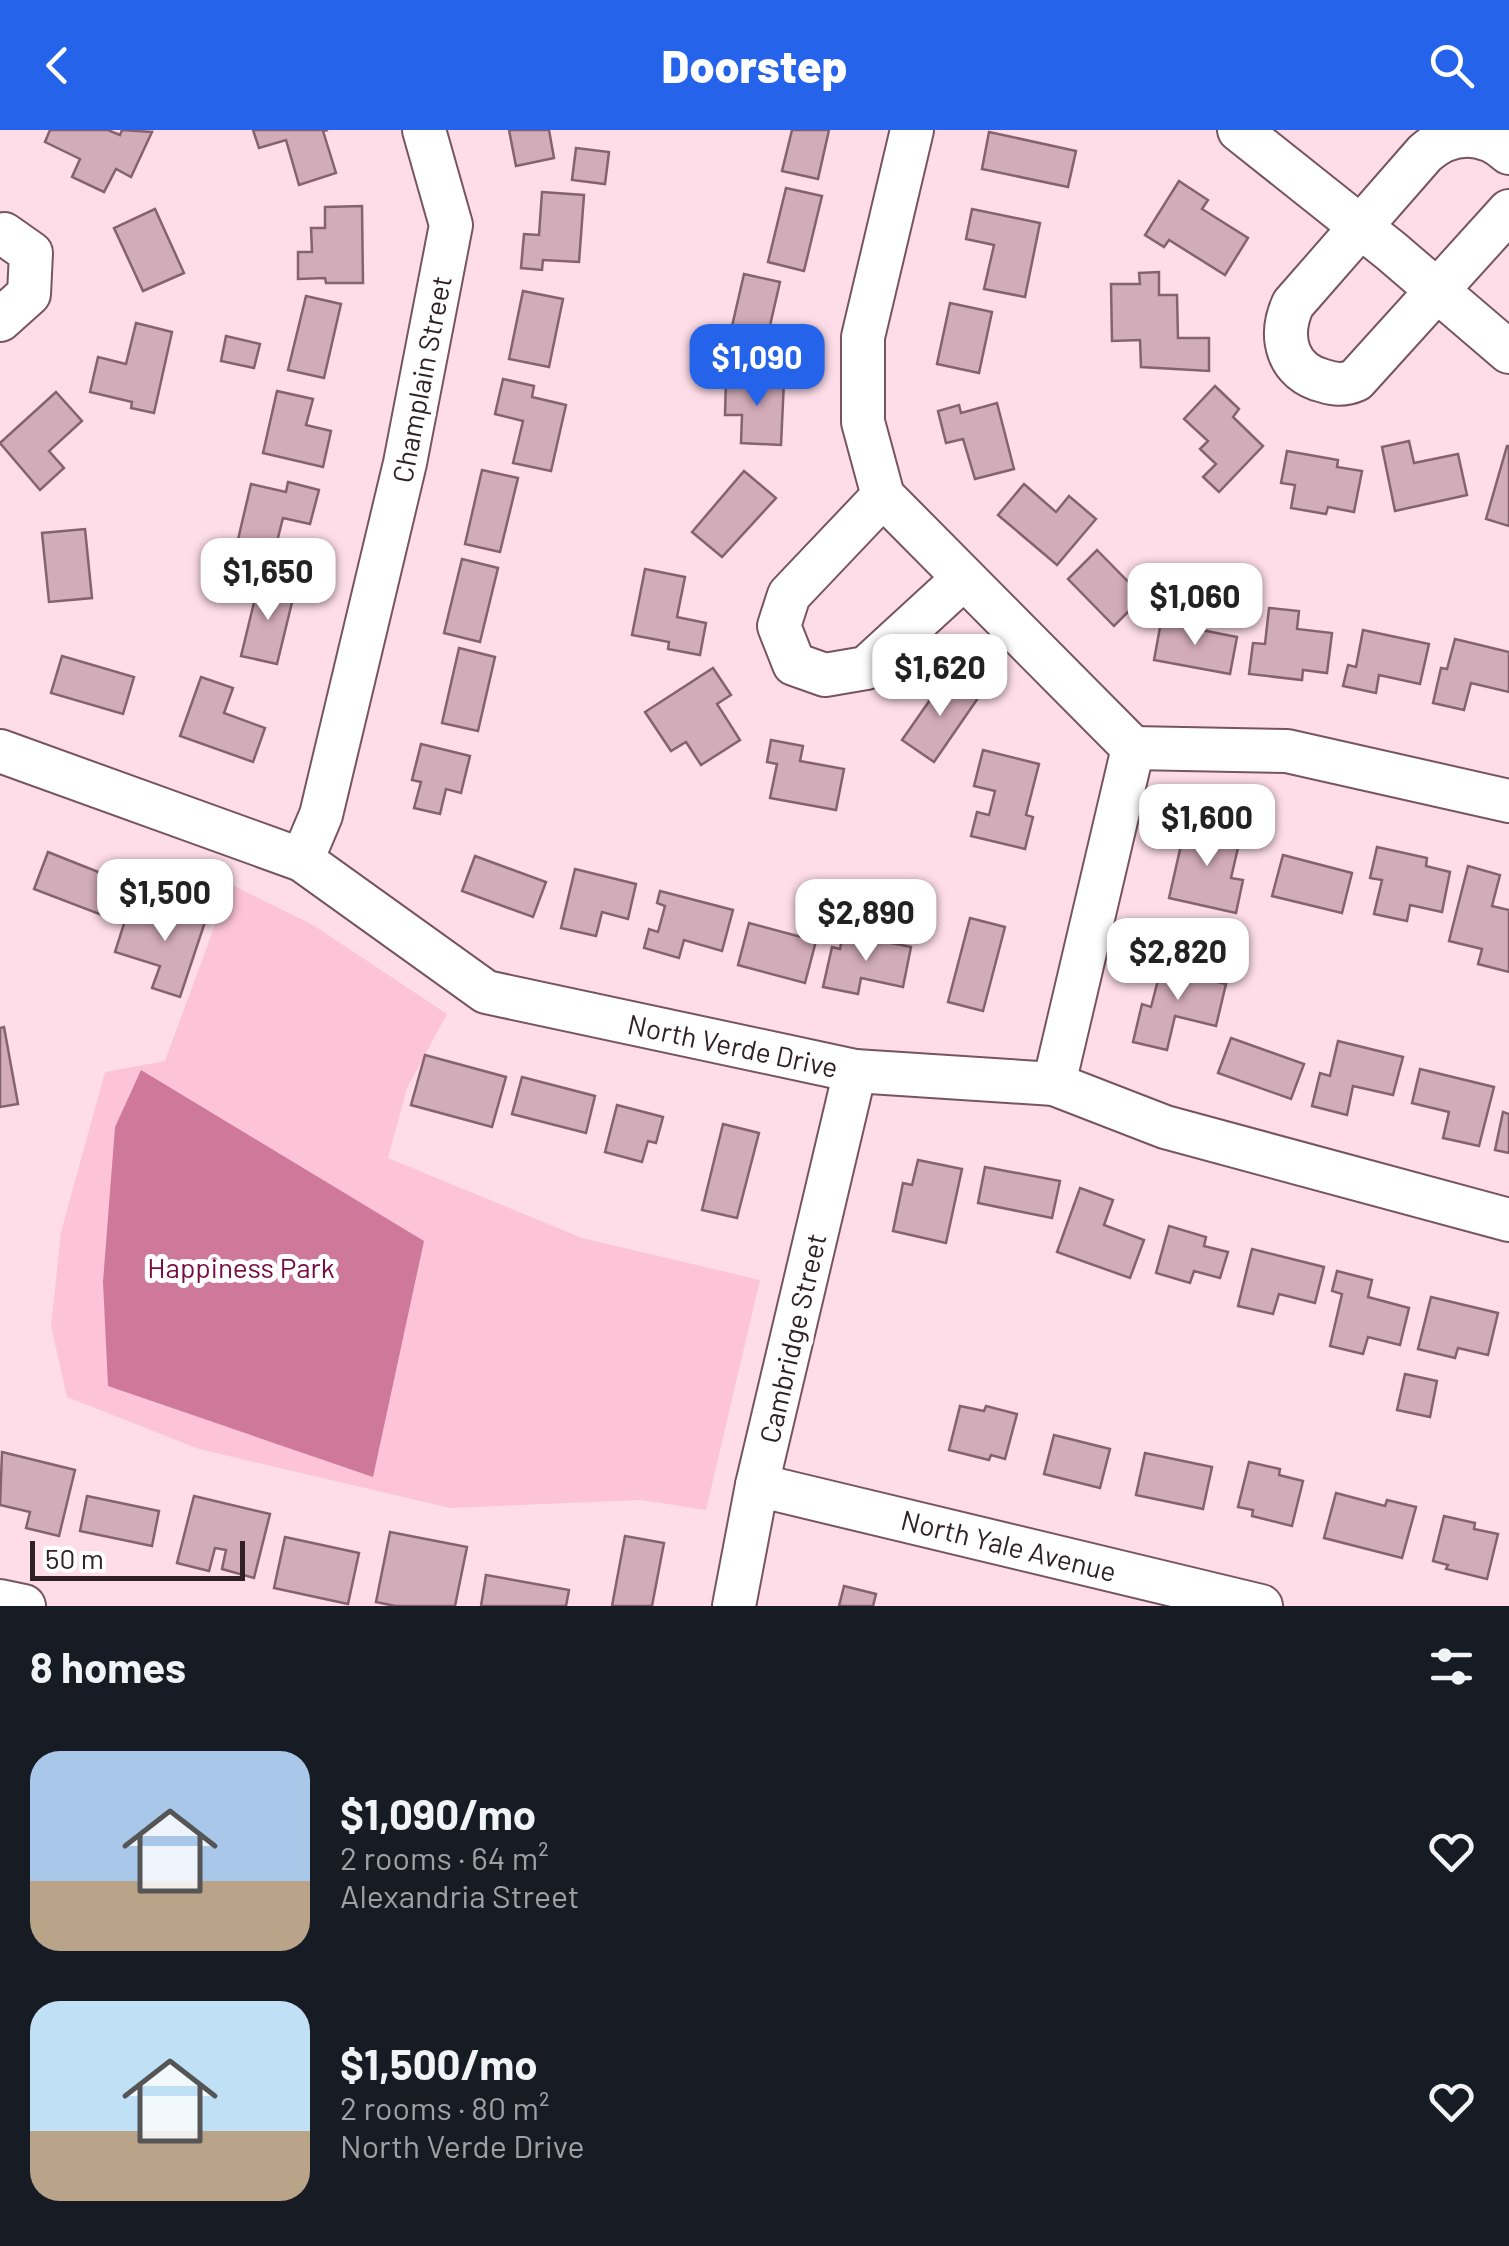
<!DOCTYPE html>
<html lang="en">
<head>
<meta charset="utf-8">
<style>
  body { margin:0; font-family:Barlow,sans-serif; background:#242831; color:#f1f3f6; height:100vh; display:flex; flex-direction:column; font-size:38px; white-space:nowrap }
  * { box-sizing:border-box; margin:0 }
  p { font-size:32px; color:#9ea1a6 }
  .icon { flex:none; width:55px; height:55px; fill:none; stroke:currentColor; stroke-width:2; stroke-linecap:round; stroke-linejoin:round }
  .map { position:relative; height:1476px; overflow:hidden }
  .drawer { display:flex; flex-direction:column; background:#171b24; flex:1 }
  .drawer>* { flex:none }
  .scale { position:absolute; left:30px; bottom:25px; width:215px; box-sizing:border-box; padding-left:10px; border:5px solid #302126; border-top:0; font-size:28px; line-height:35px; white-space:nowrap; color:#302126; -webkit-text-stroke:8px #fff; paint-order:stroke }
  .price { position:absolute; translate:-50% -85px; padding:0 22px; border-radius:20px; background:#fff; color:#222; font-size:32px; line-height:65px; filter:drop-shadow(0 2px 5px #0008) }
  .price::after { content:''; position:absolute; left:50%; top:60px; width:30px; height:22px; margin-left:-15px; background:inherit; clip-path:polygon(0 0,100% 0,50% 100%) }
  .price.on { background:#2563eb; color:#fff }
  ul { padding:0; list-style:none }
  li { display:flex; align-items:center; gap:30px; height:250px; padding:0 30px }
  li span { display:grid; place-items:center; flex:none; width:280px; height:200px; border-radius:30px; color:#555 }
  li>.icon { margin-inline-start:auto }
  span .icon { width:120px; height:120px; fill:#fffc; stroke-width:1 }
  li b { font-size:42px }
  h2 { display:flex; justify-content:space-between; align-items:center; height:120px; padding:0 30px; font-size:42px }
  header { display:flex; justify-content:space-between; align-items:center; height:130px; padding:0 30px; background:#2563eb; color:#fff; font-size:45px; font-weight:800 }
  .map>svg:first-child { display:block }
  .green { fill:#fdc4d8 }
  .water { fill:#cf799a }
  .building { fill:#d3acb9; stroke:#85626e; stroke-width:2.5 }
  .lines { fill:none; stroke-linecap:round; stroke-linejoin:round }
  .minor-casing { stroke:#765460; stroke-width:46 }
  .minor { stroke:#fff; stroke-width:42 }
  .labels { text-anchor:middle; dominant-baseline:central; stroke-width:10; stroke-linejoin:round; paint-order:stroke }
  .street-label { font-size:28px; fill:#302126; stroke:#fff }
  .park-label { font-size:28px; fill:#760c43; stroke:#fff }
</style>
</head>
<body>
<header><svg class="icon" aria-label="back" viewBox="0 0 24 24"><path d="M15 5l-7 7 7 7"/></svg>Doorstep<svg class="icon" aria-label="search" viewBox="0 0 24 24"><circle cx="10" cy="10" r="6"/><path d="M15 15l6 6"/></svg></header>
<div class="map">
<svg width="1509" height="1476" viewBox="0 0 1509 1476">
  <rect width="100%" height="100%" fill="#fedde8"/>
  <!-- green -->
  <polygon class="green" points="230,754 313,795 447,884 407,958 388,1028 582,1108 760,1150 706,1380 641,1370 450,1378 199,1319 67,1267 51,1196 61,1102 105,942 165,931"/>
  <!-- water -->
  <polygon class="water" points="141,940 424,1111 373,1347 108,1256 103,1152 115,997"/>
  <!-- building -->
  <g class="building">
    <polygon points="50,0 108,0 120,5 122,0 152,2 131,47 116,39 104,62 72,47 80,29 45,12"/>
    <polygon points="253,0 328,0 323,1 336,43 299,55 286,10 259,18"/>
    <polygon points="509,0 549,0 554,28 516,36"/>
    <polygon points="792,0 829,0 818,49 782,41"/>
    <polygon points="989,2 1076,21 1068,57 982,39"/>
    <polygon points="576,18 609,22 605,54 572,50"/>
    <polygon points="1179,51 1208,70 1202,79 1248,108 1225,145 1169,110 1164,117 1145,105"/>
    <polygon points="786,58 822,66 804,141 768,132"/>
    <polygon points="542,62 584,65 579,132 543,130 542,140 521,138 524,104 539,105"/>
    <polygon points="362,76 363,153 326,153 325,148 298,149 298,122 312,122 311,98 325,98 325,77"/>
    <polygon points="155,79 184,143 143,161 114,98"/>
    <polygon points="972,79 1040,93 1025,167 984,159 994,115 966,109"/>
    <polygon points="1159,142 1159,165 1177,165 1178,208 1209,208 1209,241 1141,237 1140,210 1112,211 1111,154 1140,154 1139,143"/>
    <polygon points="744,144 780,152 763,226 727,218"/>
    <polygon points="523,161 563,169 549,237 509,229"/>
    <polygon points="306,166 341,174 324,248 288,240"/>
    <polygon points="950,173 992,182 979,243 937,234"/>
    <polygon points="136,193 172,202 154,283 131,278 132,272 90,262 98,227 126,234"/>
    <polygon points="226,206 260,214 254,238 221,231"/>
    <polygon points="503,249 534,256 532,267 566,275 551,341 513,333 523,291 495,284"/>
    <polygon points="726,249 784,251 781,315 741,313 742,285 725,285"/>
    <polygon points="1215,256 1239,279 1233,287 1263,316 1219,362 1203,347 1216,334 1200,319 1208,311 1184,289"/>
    <polygon points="277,261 313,269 306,295 331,301 323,337 263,323"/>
    <polygon points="56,262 82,291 49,321 64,338 40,360 0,313"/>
    <polygon points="997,273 1014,339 975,349 963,309 946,313 938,281 959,275 961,283"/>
    <polygon points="1409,311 1414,333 1458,324 1467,365 1395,381 1382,317"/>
    <polygon points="1507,316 1509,316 1509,396 1486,389"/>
    <polygon points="1287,321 1338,330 1337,337 1362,341 1354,382 1328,377 1326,384 1291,378 1295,355 1281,353"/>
    <polygon points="482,340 518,348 500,422 465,414"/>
    <polygon points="744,341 776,368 722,427 692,402"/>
    <polygon points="288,352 319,360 310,394 283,388 273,427 236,418 251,354 286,362"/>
    <polygon points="1024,354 1056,382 1069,366 1096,389 1057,435 998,385"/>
    <polygon points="85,399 92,468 49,472 42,403"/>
    <polygon points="1097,420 1143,467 1114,496 1068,449"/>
    <polygon points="462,429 498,438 480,512 444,503"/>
    <polygon points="645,439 685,447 677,487 706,493 700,525 668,519 669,512 632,505"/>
    <polygon points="259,452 295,460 277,534 241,526"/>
    <polygon points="1269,478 1299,481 1297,499 1332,503 1327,543 1303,540 1302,550 1249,544 1253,513 1265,514"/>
    <polygon points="1161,492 1237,507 1230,544 1154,530"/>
    <polygon points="1363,500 1429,514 1420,554 1379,545 1376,563 1343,556 1348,535 1356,537"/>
    <polygon points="1455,509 1509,522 1509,562 1471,553 1464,580 1433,573 1441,538 1447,539"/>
    <polygon points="459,518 495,527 478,601 442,593"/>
    <polygon points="62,526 134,547 123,584 51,563"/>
    <polygon points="713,538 731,565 717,574 740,610 701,635 686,612 671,621 645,582"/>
    <polygon points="201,547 233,558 224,583 265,598 253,632 180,606"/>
    <polygon points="946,547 978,568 934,632 902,610"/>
    <polygon points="771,610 803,616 800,631 844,639 836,680 770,668 777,634 767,632"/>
    <polygon points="421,614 470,626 461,663 446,659 440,684 414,678 421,652 412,650"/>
    <polygon points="983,620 1039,634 1026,685 1033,687 1025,719 971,706 977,682 989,685 995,661 974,656"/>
    <polygon points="1186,693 1241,705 1231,748 1243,750 1236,783 1169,768"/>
    <polygon points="1377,717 1427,728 1426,736 1450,742 1442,782 1410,775 1407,791 1374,784 1382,750 1370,748"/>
    <polygon points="48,722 121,751 107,787 34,759"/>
    <polygon points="1283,725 1352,743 1342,783 1272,766"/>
    <polygon points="475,726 546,752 533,787 462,761"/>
    <polygon points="1468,736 1500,745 1492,776 1509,780 1509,842 1478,834 1482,819 1449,811"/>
    <polygon points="575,739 636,754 628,789 602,782 596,806 561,798"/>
    <polygon points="660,761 733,780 722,821 684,810 679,828 644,818 649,799 658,802 665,776 657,773"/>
    <polygon points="178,770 209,780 180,867 152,858 160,836 115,822 128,781 170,794"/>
    <polygon points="970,788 1005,797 983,881 948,872"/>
    <polygon points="749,793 816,811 805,853 738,835"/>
    <polygon points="843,803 911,817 903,857 861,848 858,864 823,857 832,817 840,819"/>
    <polygon points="1164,827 1196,835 1194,846 1226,854 1216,896 1175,886 1167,920 1133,912 1142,874 1151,877"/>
    <polygon points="4,897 18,974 0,977 0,898"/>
    <polygon points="1231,908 1304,934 1291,969 1218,943"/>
    <polygon points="1338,911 1403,927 1393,965 1353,956 1347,985 1312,976 1320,943 1330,946"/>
    <polygon points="425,925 506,947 492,997 411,975"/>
    <polygon points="1420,939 1494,957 1479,1016 1443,1008 1449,982 1412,973"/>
    <polygon points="522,947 595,966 586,1003 512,984"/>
    <polygon points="617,975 663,987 656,1013 648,1011 642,1032 605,1022"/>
    <polygon points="1503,982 1509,984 1509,1023 1495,1020"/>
    <polygon points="723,994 759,1003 737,1088 702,1080"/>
    <polygon points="918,1030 962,1039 946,1113 893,1101 903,1053 912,1055"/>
    <polygon points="985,1037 1060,1051 1052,1088 978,1073"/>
    <polygon points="1080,1058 1113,1070 1104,1095 1144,1110 1130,1148 1057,1122"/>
    <polygon points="1169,1096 1206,1107 1204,1116 1228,1122 1220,1148 1194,1141 1190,1153 1156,1143"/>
    <polygon points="1252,1119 1324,1137 1315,1173 1279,1164 1273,1184 1238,1176"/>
    <polygon points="1337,1141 1372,1150 1368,1167 1409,1178 1400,1215 1368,1207 1363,1224 1330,1216 1342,1164 1332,1161"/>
    <polygon points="1431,1167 1498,1183 1488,1225 1458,1218 1455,1228 1418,1219"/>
    <polygon points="1405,1244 1437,1251 1430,1287 1397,1280"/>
    <polygon points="960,1276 984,1281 986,1276 1017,1284 1005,1329 991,1325 989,1330 949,1320"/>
    <polygon points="1054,1305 1110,1319 1100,1358 1044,1344"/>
    <polygon points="2,1322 75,1340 59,1406 26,1398 30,1382 0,1375"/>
    <polygon points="1145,1323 1212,1337 1203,1379 1136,1365"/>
    <polygon points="1249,1332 1280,1339 1279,1345 1303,1351 1292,1396 1252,1386 1253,1380 1238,1377"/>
    <polygon points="1336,1363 1385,1376 1387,1370 1416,1377 1402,1428 1324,1408"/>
    <polygon points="87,1366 159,1381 152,1416 80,1401"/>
    <polygon points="194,1366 270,1384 254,1448 222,1439 226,1420 215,1418 209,1441 177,1433"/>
    <polygon points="1444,1386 1475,1393 1474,1399 1498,1404 1487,1449 1446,1439 1448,1435 1433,1431"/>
    <polygon points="390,1402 467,1417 455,1476 395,1476 376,1472"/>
    <polygon points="625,1406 664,1413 652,1476 612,1476"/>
    <polygon points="285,1407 359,1423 348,1474 274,1458"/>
    <polygon points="486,1445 569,1460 566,1476 481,1476"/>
    <polygon points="844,1456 876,1464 873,1476 839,1476"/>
  </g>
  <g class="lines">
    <defs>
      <g id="minor">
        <polyline points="912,0 863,207 863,292 883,366 1133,618"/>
        <polyline points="1239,0 1391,121 1509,222"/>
        <path d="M1509 23C1484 0 1451 0 1425 23L1293 174C1278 207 1287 242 1324 251 1336 255 1345 255 1356 250L1509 81"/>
        <polyline points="0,105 4,104 31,123 29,164 0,190"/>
        <polyline points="883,366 789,465 779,496 794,534 825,545 866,538 964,448"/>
        <polyline points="1133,618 1287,621 1509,671"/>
        <polyline points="0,621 302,730 486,862 855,941 1054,954 1165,997 1509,1090"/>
        <polyline points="302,730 321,685 405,333 451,95 424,0"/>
        <polyline points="1054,954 1133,618"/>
        <polyline points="757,1355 1261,1476"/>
        <polyline points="0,1471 24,1476"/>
        <polyline points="734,1476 757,1355 855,941"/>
      </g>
    </defs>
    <!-- minor casing -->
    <use href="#minor" class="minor-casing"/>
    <!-- minor -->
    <use href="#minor" class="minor"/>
  </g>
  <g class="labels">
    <!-- street labels -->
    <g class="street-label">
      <text transform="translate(421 249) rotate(-79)">Champlain Street</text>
      <text transform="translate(733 915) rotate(12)">North Verde Drive</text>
      <text transform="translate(792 1208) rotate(-77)">Cambridge Street</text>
      <text transform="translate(1009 1415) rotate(14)">North Yale Avenue</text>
    </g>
    <!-- park labels -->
    <g class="park-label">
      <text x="241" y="1137">Happiness Park</text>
    </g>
  </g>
</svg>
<div class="scale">50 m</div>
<b class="price on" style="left:757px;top:279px">$1,090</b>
<b class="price" style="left:268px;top:493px">$1,650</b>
<b class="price" style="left:1195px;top:518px">$1,060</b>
<b class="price" style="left:940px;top:589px">$1,620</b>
<b class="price" style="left:1207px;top:739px">$1,600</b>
<b class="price" style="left:165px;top:814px">$1,500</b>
<b class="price" style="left:866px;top:834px">$2,890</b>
<b class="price" style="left:1178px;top:873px">$2,820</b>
</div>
<section class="drawer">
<h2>8 homes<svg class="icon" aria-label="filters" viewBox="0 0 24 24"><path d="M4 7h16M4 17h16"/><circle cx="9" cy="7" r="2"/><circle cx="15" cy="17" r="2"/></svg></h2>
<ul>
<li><span style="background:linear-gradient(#a9c7e8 65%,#b9a48a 0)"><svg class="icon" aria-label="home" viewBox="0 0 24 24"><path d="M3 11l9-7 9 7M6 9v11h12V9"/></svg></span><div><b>$1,090/mo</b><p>2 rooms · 64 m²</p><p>Alexandria Street</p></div><svg class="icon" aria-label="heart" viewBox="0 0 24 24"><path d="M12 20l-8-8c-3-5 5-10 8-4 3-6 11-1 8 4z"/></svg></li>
<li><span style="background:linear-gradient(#bfe0f5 65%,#b9a48a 0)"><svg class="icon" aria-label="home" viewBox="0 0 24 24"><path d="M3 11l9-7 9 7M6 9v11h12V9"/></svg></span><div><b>$1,500/mo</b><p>2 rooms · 80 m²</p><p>North Verde Drive</p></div><svg class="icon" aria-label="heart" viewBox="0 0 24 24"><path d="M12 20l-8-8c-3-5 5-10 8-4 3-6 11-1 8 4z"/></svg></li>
</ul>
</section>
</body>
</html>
